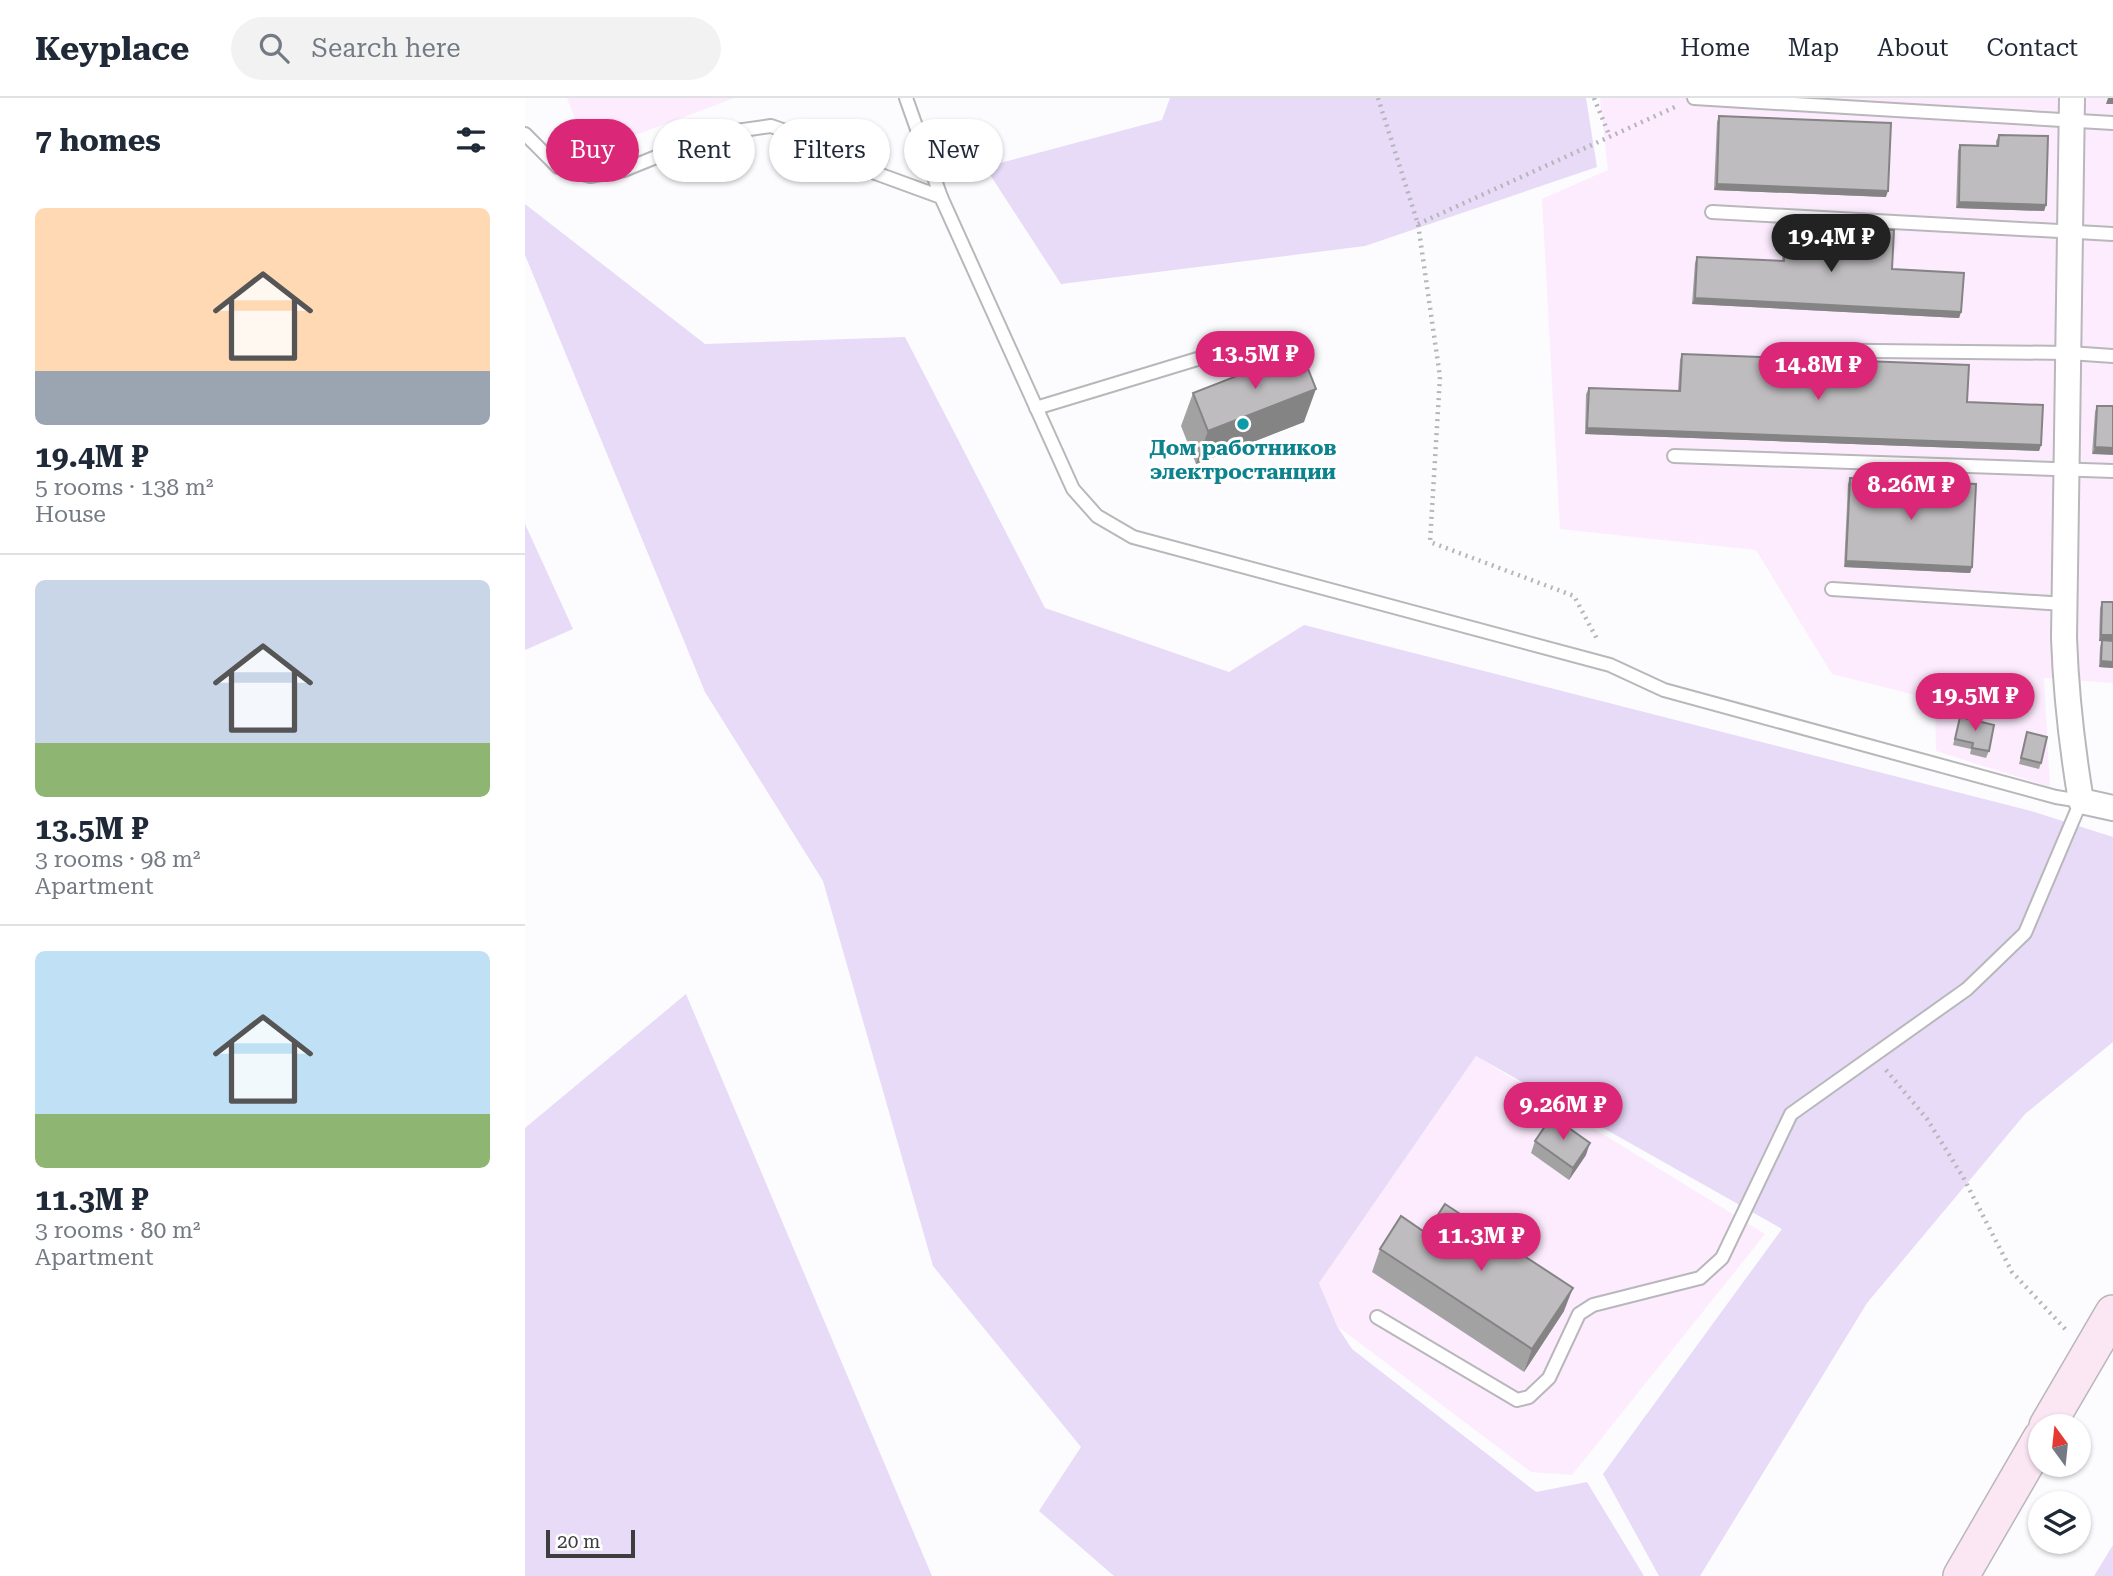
<!DOCTYPE html>
<html lang="en">
<head>
<meta charset="utf-8">
<style>
  body { margin:0; font-family:"Roboto Serif",serif; background:#f2f2f3; color:#1f2937; height:100vh; display:flex; flex-direction:column; font-size:26px; white-space:nowrap }
  * { box-sizing:border-box; margin:0 }
  p { font-size:23px; color:#747a83 }
  .icon { flex:none; width:38px; height:38px; fill:none; stroke:currentColor; stroke-width:2; stroke-linecap:round; stroke-linejoin:round }
  .map { position:relative; flex:1; overflow:hidden }
  .details { display:flex; flex-direction:column; background:#fff; width:525px }
  .details>* { flex:none }
  .banner { position:absolute; left:21px; top:21px; width:665px; height:63px; display:flex; gap:14px }
  .needle { width:46px; rotate:345deg }
  .buttons { position:absolute; left:1503px; top:1316px; display:grid; gap:14px }
  .buttons a { display:grid; place-items:center; width:63px; height:63px; border-radius:50%; background:#fff; box-shadow:0 2px 5px #0004; font-size:35px }
  .scale { position:absolute; left:21px; bottom:18px; width:89px; box-sizing:border-box; padding-left:7px; border:4px solid #3d3c3e; border-top:0; font-size:19px; line-height:24px; white-space:nowrap; color:#3d3c3e; -webkit-text-stroke:5px #fff; paint-order:stroke }
  .price { position:absolute; translate:-50% -60px; padding:0 16px; border-radius:24px; background:#db2777; color:#fff; font-size:23px; line-height:46px; filter:drop-shadow(0 2px 4px #0008) }
  .price::after { content:''; position:absolute; left:50%; top:42px; width:21px; height:16px; margin-left:-10px; background:inherit; clip-path:polygon(0 0,100% 0,50% 100%) }
  .price.on { background:#222; color:#fff }
  ul { padding:0; list-style:none }
  li { display:grid; align-content:center; gap:14px; height:371px; padding:0 35px }
  li+li { border-top:2px solid #e0e1e3 }
  li span { display:grid; place-items:center; height:217px; border-radius:10px; color:#555 }
  li>.icon { margin-inline-start:auto }
  span .icon { width:126px; height:126px; fill:#fffc; stroke-width:1 }
  li b { font-size:30px }
  h2 { display:flex; justify-content:space-between; align-items:center; height:84px; padding:0 35px; font-size:30px }
  .tag { padding:0 24px; border-radius:32px; background:#fff; box-shadow:0 2px 5px #0004; font-size:24px; line-height:63px }
  .tag.on { background:#db2777; color:#fff }
  header { display:flex; align-items:center; gap:42px; box-sizing:border-box; height:98px; padding:0 35px; background:#fff; border-bottom:2px solid #e0e1e3 }
  header strong { font-size:33px }
  nav { display:flex; gap:38px; margin-inline-start:auto; font-size:24px }
  .search { width:490px; height:63px; background:#f2f2f3; display:flex; align-items:center; gap:18px; box-sizing:border-box; padding:0 24px; border-radius:38px; color:#747a83; font-size:26px }
  main { display:flex; flex:1; min-height:0 }
  .map>svg:first-child { display:block }
  .industrial { fill:#fcecfe }
  .green { fill:#e7dbf8 }
  .lines { fill:none; stroke-linecap:round; stroke-linejoin:round }
  .lane-casing { stroke:#b8b7ba; stroke-width:16 }
  .street-casing { stroke:#b8b7ba; stroke-width:28 }
  .secondary-casing { stroke:#b8b7ba; stroke-width:38 }
  .path { stroke:#b6b5b8; stroke-width:4.5; stroke-dasharray:2 5; stroke-linecap:butt }
  .lane { stroke:#fff; stroke-width:12 }
  .street { stroke:#fff; stroke-width:24 }
  .secondary { stroke:#fbe7f3; stroke-width:35 }
  .wall { fill:#a3a2a3 }
  .shaded-wall { fill:#858485 }
  .building { fill:#bebcbe; stroke:#858485; stroke-width:2 }
  .culture-dot { fill:#0f9aa8; stroke:#fff; stroke-width:2.5 }
  .labels { text-anchor:middle; dominant-baseline:central; stroke-width:6; stroke-linejoin:round; paint-order:stroke }
  .culture-label { font-size:21px; font-weight:bold; fill:#0d838f; stroke:#fff }
</style>
</head>
<body>
<header>
<strong>Keyplace</strong>
<div class="search"><svg class="icon" aria-label="search" viewBox="0 0 24 24"><circle cx="10" cy="10" r="6"/><path d="M15 15l6 6"/></svg>Search here</div>
<nav><a>Home</a><a>Map</a><a>About</a><a>Contact</a></nav>
</header>
<main>
<section class="details">
<h2>7 homes<svg class="icon" aria-label="filters" viewBox="0 0 24 24"><path d="M4 7h16M4 17h16"/><circle cx="9" cy="7" r="2"/><circle cx="15" cy="17" r="2"/></svg></h2>
<ul>
<li><span style="background:linear-gradient(#ffd9b3 75%,#9aa5b1 0)"><svg class="icon" aria-label="home" viewBox="0 0 24 24"><path d="M3 11l9-7 9 7M6 9v11h12V9"/></svg></span><div><b>19.4M ₽</b><p>5 rooms · 138 m²</p><p>House</p></div></li>
<li><span style="background:linear-gradient(#c9d6e8 75%,#8fb573 0)"><svg class="icon" aria-label="home" viewBox="0 0 24 24"><path d="M3 11l9-7 9 7M6 9v11h12V9"/></svg></span><div><b>13.5M ₽</b><p>3 rooms · 98 m²</p><p>Apartment</p></div></li>
<li><span style="background:linear-gradient(#bfe0f5 75%,#8fb573 0)"><svg class="icon" aria-label="home" viewBox="0 0 24 24"><path d="M3 11l9-7 9 7M6 9v11h12V9"/></svg></span><div><b>11.3M ₽</b><p>3 rooms · 80 m²</p><p>Apartment</p></div></li>
</ul>
</section>
<div class="map">
<svg width="1588" height="1478" viewBox="0 0 1588 1478">
  <rect width="100%" height="100%" fill="#fcfbfe"/>
  <!-- industrial -->
  <g class="industrial">
    <polygon points="42,0 209,0 63,55"/>
    <polygon points="1075,0 1588,0 1588,585 1519,580 1525,689 1411,653 1410,602 1307,576 1231,452 1035,431 1017,101 1083,72"/>
    <polygon points="951,958 1240,1136 1047,1377 1006,1374 812,1228 794,1185"/>
  </g>
  <!-- green -->
  <g class="green">
    <polygon points="645,0 1061,0 1072,69 840,148 536,186 460,69 637,22"/>
    <polygon points="0,106 180,246 380,239 520,510 704,574 779,527 1506,713 1588,739 1588,944 1500,1016 1342,1205 1175,1478 1134,1478 1078,1376 1257,1131 951,958 794,1185 812,1228 827,1251 1011,1394 1062,1384 1119,1478 589,1478 514,1413 556,1349 408,1168 298,783 180,594 0,157"/>
    <polygon points="0,426 48,531 0,552"/>
    <polygon points="161,896 407,1478 0,1478 0,1030"/>
    <polygon points="1588,1447 1588,1478 1569,1478"/>
  </g>
  <g class="lines">
    <defs>
      <g id="lane">
        <polyline points="381,0 416,99"/>
        <polyline points="1169,0 1588,25"/>
        <polyline points="0,36 33,69 65,78 99,72 146,53 204,34 246,28 292,44 334,69 416,99 548,391 572,418 608,439 1085,567 1139,592 1531,699 1556,703 1500,835 1442,891 1266,1016 1197,1160 1175,1180 1068,1207 1054,1216 1024,1280 1004,1299 992,1302 852,1219"/>
        <polyline points="1187,114 1588,136"/>
        <polyline points="1260,252 1544,255 1588,258"/>
        <polyline points="511,310 702,252"/>
        <polyline points="1149,358 1588,373"/>
        <polyline points="1307,491 1540,506"/>
      </g>
      <path id="street" d="M1547 0 1539 540C1541 596 1547 649 1556 703L1588 710"/>
      <g id="secondary">
        <polyline points="1522,1328 1588,1215"/>
        <polyline points="1436,1478 1516,1340"/>
      </g>
    </defs>
    <!-- lane casing -->
    <use href="#lane" class="lane-casing"/>
    <!-- street casing -->
    <use href="#street" class="street-casing"/>
    <!-- secondary casing -->
    <use href="#secondary" class="secondary-casing"/>
    <!-- path -->
    <g class="path">
      <polyline points="853,0 893,126 915,279 905,444 1049,498 1072,541"/>
      <polyline points="1069,0 1085,39"/>
      <polyline points="893,126 1150,9"/>
      <polyline points="1361,972 1402,1021 1438,1079 1487,1174 1542,1233"/>
    </g>
    <!-- lane -->
    <use href="#lane" class="lane"/>
    <!-- street -->
    <use href="#street" class="street"/>
    <!-- secondary -->
    <use href="#secondary" class="secondary"/>
  </g>
  <!-- wall -->
  <g class="wall">
    <polygon points="1194,18 1361,99 1189,92 1192,24"/>
    <polygon points="1474,37 1521,107 1519,113 1431,110 1433,53 1435,47 1471,48 1471,43"/>
    <polygon points="1261,126 1367,171 1436,214 1434,220 1167,206 1170,165 1172,159 1257,163 1259,132"/>
    <polygon points="1157,256 1442,304 1516,347 1514,353 1060,336 1061,296 1064,290 1153,293 1155,262"/>
    <polygon points="668,295 779,324 671,366 656,328"/>
    <polygon points="1572,308 1588,308 1567,356 1570,314"/>
    <polygon points="1325,380 1447,469 1445,475 1319,469 1323,386"/>
    <polygon points="1577,504 1588,570 1574,569 1575,549 1577,543 1574,543 1575,510"/>
    <polygon points="1435,619 1464,653 1461,660 1445,656 1446,651 1428,647"/>
    <polygon points="1502,634 1516,665 1514,671 1494,666"/>
    <polygon points="1010,1043 1061,1057 1044,1082 1006,1055"/>
    <polygon points="901,1135 1039,1213 999,1274 847,1174 855,1151"/>
  </g>
  <!-- shaded-wall -->
  <g class="shaded-wall">
    <polygon points="1583,0 1588,0 1588,6 1581,6"/>
    <polygon points="1192,86 1363,93 1361,99 1189,92"/>
    <polygon points="1434,104 1521,107 1519,113 1431,110"/>
    <polygon points="1170,200 1436,214 1434,220 1167,206"/>
    <polygon points="791,291 779,324 671,366 683,333"/>
    <polygon points="1062,330 1516,347 1514,353 1060,336"/>
    <polygon points="1570,349 1588,350 1588,357 1567,356"/>
    <polygon points="1321,463 1447,469 1445,475 1319,469"/>
    <polygon points="1576,537 1588,537 1588,544 1574,543"/>
    <polygon points="1576,563 1588,564 1588,570 1574,569"/>
    <polygon points="1065,1045 1061,1057 1044,1082 1048,1070"/>
    <polygon points="1048,1190 1039,1213 999,1274 1007,1251"/>
  </g>
  <!-- building -->
  <g class="building">
    <polygon points="1194,18 1366,25 1363,93 1192,86"/>
    <polygon points="1474,37 1523,38 1521,107 1434,104 1435,47 1473,48"/>
    <polygon points="1261,126 1369,132 1367,171 1439,175 1436,214 1170,200 1172,159 1259,163"/>
    <polygon points="776,253 791,291 683,333 668,295"/>
    <polygon points="1157,256 1444,267 1442,304 1518,307 1516,347 1062,330 1064,290 1155,293"/>
    <polygon points="1572,308 1588,308 1588,350 1570,349"/>
    <polygon points="1325,380 1451,386 1447,469 1321,463"/>
    <polygon points="1577,504 1588,504 1588,537 1576,537"/>
    <polygon points="1577,542 1588,543 1588,564 1576,563"/>
    <polygon points="1435,619 1469,627 1464,653 1447,650 1448,645 1430,641"/>
    <polygon points="1502,634 1522,639 1516,665 1496,660"/>
    <polygon points="1027,1018 1065,1045 1048,1070 1010,1043"/>
    <polygon points="920,1106 1048,1190 1007,1251 855,1151 876,1118 901,1135"/>
  </g>
  <!-- markers -->
  <circle class="culture-dot" cx="718" cy="326" r="7"/>
  <g class="labels">
    <!-- culture labels -->
    <g class="culture-label">
      <text x="718" y="350">Дом работников<tspan x="718" dy="24">электростанции</tspan></text>
    </g>
  </g>
</svg>
<div class="buttons">
<a><svg class="needle" viewBox="-14 -14 28 28"><path d="M0-13l5 13h-10z" fill="#e53935"/><path d="M0 13l5-13h-10z" fill="#747a83"/></svg></a>
<a><svg class="icon" aria-label="layers" viewBox="0 0 24 24"><path d="M12 4l9 5-9 5-9-5zM3 14l9 5 9-5"/></svg></a>
</div>
<div class="scale">20 m</div>
<b class="price on" style="left:1306px;top:176px">19.4M ₽</b>
<b class="price" style="left:730px;top:293px">13.5M ₽</b>
<b class="price" style="left:1293px;top:304px">14.8M ₽</b>
<b class="price" style="left:1386px;top:424px">8.26M ₽</b>
<b class="price" style="left:1450px;top:635px">19.5M ₽</b>
<b class="price" style="left:1038px;top:1044px">9.26M ₽</b>
<b class="price" style="left:956px;top:1175px">11.3M ₽</b>
<div class="banner">
<a class="tag on">Buy</a>
<a class="tag">Rent</a>
<a class="tag">Filters</a>
<a class="tag">New</a>
</div>
</div>
</main>
</body>
</html>
